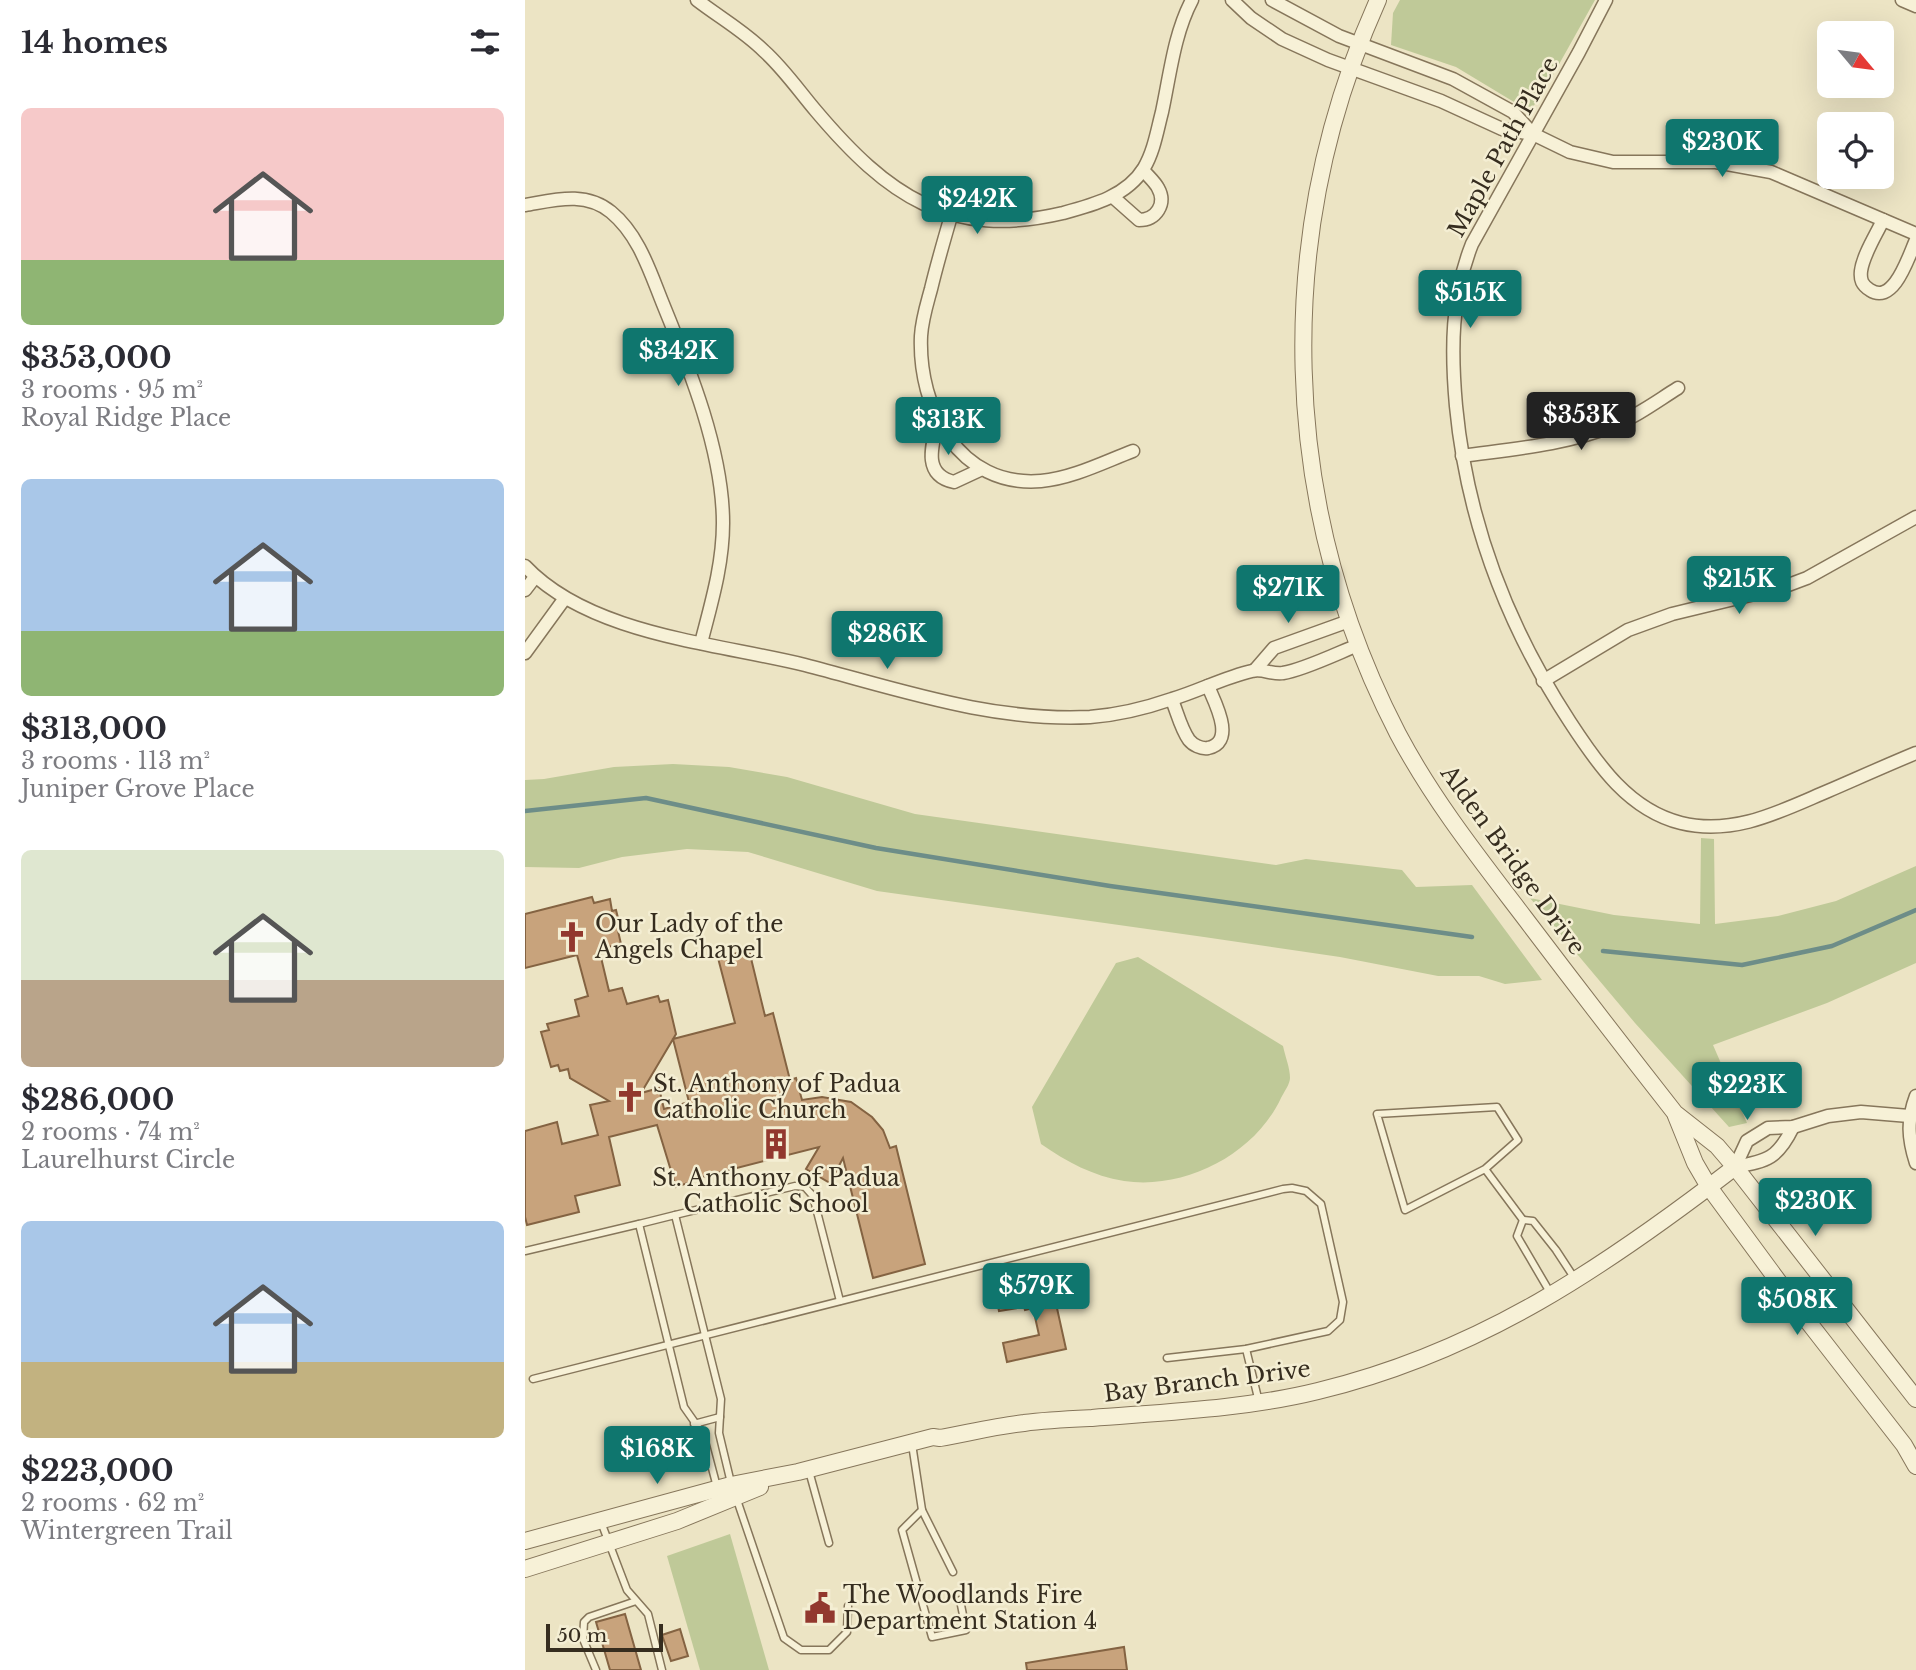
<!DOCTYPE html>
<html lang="en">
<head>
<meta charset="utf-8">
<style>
  body { margin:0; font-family:"Libre Baskerville",serif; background:#f2f2f3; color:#2b2b33; height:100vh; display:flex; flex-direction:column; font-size:26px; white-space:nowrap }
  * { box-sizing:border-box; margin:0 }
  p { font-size:23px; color:#7c7c81 }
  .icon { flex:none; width:38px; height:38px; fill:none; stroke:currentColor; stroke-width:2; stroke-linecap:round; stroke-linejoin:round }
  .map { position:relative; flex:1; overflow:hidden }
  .drawer { display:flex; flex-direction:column; background:#fff; width:525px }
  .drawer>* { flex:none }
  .needle { width:46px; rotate:119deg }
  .buttons { position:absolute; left:1292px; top:21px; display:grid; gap:14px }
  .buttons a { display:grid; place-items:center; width:77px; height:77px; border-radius:10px; background:#fff; box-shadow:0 7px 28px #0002; font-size:35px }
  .scale { position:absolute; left:21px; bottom:18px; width:117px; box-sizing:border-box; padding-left:7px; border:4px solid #362d1f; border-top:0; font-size:19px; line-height:24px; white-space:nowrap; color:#362d1f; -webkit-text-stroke:5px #f4eed3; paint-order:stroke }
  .price { position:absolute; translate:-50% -60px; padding:0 16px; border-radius:7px; background:#0f766e; color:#fff; font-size:23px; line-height:46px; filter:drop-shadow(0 2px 4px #0008) }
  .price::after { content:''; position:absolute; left:50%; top:42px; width:21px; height:16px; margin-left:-10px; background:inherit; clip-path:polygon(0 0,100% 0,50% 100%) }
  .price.current { background:#222; color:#fff }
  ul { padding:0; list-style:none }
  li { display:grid; align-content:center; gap:14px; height:371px; padding:0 21px }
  li span { display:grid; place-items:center; height:217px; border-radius:10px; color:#555 }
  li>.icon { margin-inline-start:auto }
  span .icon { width:126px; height:126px; fill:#fffc; stroke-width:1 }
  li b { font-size:30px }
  h2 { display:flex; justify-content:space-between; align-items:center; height:84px; padding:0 21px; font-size:30px }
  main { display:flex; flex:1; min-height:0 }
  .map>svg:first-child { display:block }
  .green { fill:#bfc998 }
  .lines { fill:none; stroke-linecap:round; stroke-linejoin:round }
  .stream { stroke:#6d8d88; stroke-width:4.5 }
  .building { fill:#c8a37c; stroke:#846342; stroke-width:2 }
  .service-casing { stroke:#86765b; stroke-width:9 }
  .minor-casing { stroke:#86765b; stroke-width:15 }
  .tertiary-casing { stroke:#86765b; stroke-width:18 }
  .service { stroke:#f7f1d7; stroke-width:6 }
  .minor { stroke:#f7f1d7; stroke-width:12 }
  .tertiary { stroke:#f7f1d7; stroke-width:16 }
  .labels { text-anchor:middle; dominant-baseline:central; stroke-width:5; stroke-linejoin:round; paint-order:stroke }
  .street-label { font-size:23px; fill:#362d1f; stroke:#f4eed3 }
  .poi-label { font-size:23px; fill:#362d1f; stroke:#f4eed3; text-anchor:start }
</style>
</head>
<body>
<main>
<section class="drawer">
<h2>14 homes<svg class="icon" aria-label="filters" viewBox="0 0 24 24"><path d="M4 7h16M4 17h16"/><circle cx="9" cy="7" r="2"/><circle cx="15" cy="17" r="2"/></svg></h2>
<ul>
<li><span style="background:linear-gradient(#f6c9c9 70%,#8fb573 0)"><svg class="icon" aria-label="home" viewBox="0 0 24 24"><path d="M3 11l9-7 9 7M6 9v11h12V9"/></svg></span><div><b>$353,000</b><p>3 rooms · 95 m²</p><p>Royal Ridge Place</p></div></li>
<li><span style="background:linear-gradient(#a9c7e8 70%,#8fb573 0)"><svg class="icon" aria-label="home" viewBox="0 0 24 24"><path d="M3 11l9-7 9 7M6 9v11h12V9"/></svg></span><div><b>$313,000</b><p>3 rooms · 113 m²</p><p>Juniper Grove Place</p></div></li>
<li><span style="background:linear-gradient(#dfe7d0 60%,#b9a48a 0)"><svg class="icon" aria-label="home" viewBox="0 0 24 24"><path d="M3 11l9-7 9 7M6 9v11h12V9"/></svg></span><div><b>$286,000</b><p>2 rooms · 74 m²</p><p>Laurelhurst Circle</p></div></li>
<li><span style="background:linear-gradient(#a9c7e8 65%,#c2b280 0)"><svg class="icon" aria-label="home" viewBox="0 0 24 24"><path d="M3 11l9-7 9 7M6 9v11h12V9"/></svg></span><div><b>$223,000</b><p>2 rooms · 62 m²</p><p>Wintergreen Trail</p></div></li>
</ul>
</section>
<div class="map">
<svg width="1391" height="1670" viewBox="0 0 1391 1670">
  <rect width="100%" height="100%" fill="#ece4c4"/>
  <!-- green -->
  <g class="green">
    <polygon points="875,0 1070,0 1014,100 1008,106 999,108 931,67 866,45 868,13"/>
    <polygon points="148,764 204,767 262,777 390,814 751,865 781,859 877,870 891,887 947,885 1017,980 980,984 954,976 913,976 815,957 679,937 352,891 223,852 162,849 97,857 54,868 0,867 0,780 19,779 89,767"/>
    <polygon points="1176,838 1189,839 1190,924 1253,916 1311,901 1391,866 1391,963 1302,1003 1188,1045 1222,1123 1204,1127 1110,1023 1005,898 1089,915 1175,924"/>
    <path d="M613 957 758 1046C760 1056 765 1068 765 1078 765 1084 759 1092 756 1098 730 1154 661 1190 599 1181 568 1176 542 1162 516 1144L507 1107 591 963Z"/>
    <polygon points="205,1534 244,1670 175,1670 142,1556"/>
  </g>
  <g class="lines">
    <!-- stream -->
    <g class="stream">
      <polyline points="0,811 121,798 351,848 585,886 947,937"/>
      <polyline points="1078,951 1217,965 1307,946 1391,910"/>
    </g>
  </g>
  <!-- building -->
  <g class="building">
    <polygon points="67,897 69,903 85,899 87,911 91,910 96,930 93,931 96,944 74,949 84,991 97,988 102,1004 133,996 135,1002 143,1000 151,1034 116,1093 134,1088 139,1109 164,1102 148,1039 210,1023 193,958 224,950 240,1016 248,1013 265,1080 271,1078 277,1100 297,1097 326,1102 347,1117 358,1130 365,1148 371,1146 400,1264 348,1278 318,1158 305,1183 281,1169 294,1147 165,1180 166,1182 151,1187 132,1125 84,1137 95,1185 50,1196 54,1212 2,1225 0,1217 0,1131 32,1122 37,1144 73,1135 65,1105 84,1101 45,1078 43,1069 35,1071 33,1065 26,1067 16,1032 24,1030 22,1024 54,1016 50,1000 63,996 52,955 0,968 0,914"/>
    <polygon points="526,1281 541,1349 482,1362 478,1343 514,1335 508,1308 500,1310 499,1307 474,1311 472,1301 497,1295 496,1292 504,1290 503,1286"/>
    <polygon points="100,1614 116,1670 85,1670 71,1622"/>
    <polygon points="155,1629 163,1656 146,1661 137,1635"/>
    <polygon points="599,1647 602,1670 502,1670 501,1663"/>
  </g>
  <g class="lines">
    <defs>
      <g id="service">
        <polyline points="960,1169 993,1140 972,1107 852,1114 880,1210 960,1169 998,1220"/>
        <polyline points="150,1215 270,1186 280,1187 288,1196 315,1301"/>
        <polyline points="114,1224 150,1215 196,1399 194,1433 206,1483"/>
        <polyline points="0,1251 114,1224 159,1407 178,1434 192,1487"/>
        <polyline points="1026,1294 992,1236 998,1220 1008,1221 1031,1250 1050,1279"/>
        <polyline points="721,1349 734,1402"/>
        <polyline points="8,1379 758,1189 767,1188 781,1191 796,1204 818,1302 815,1320 803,1331 721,1349 642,1358"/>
        <polyline points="169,1424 195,1417"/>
        <polyline points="387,1444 397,1510 377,1530 407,1637 441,1630 435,1600"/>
        <polyline points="284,1471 304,1543"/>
        <polyline points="211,1497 259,1638 276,1650 304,1650 322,1632 323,1606"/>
        <polyline points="397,1510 428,1572"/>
        <polyline points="76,1522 102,1590 123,1614 137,1670"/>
        <polyline points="71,1670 58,1639 59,1622 64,1617 111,1601"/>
      </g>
      <g id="minor">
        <path d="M172 0C194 17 219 31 239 51 259 69 274 91 291 111 362 195 424 240 538 213 568 205 602 196 619 168 629 151 632 131 637 112 645 75 649 34 667 0"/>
        <polyline points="707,0 726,18 757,39 803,60 916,101 977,129 1008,134 1045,152 1088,162 1191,162 1246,172 1391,234"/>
        <polyline points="747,0 814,36 928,79 988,112 1008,134"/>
        <path d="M1081 0 1054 52 947 244C926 297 926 350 931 406 942 521 982 626 1045 722 1073 765 1104 810 1156 823 1209 836 1256 811 1303 791 1333 778 1362 765 1391 753"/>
        <polyline points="1377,0 1391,6"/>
        <path d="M588 197 614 220C631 220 642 204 633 188 630 182 623 176 618 170"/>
        <path d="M0 205C30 200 60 191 86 212 114 235 125 272 138 304 165 370 198 452 198 523 198 565 186 604 176 643"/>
        <path d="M426 216C419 240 412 264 406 289 402 304 397 319 396 336 393 408 434 488 516 481 548 478 579 462 608 451"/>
        <path d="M1358 220C1351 235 1338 255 1336 271 1335 280 1337 285 1345 290 1369 306 1384 255 1391 240"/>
        <path d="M413 421C407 445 397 475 429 482L457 469"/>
        <path d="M937 456C987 449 1040 445 1087 426 1111 417 1132 401 1153 388"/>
        <path d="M0 566C65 635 191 643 280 665 373 689 467 722 565 717 592 715 621 708 647 699 674 691 700 677 727 671 737 668 748 675 758 673 778 670 813 653 833 645"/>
        <polyline points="0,590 10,577"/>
        <polyline points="0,653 40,598"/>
        <polyline points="730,670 749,648 824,621"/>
        <polyline points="1018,681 1103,630 1147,614 1258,587 1282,578 1391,517"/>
        <path d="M647 700C652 712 656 729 664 740 668 745 676 749 683 748 712 742 689 701 683 686"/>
        <path d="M1391 1096C1382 1120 1383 1138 1391 1163"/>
        <polyline points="1210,1167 1222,1141 1243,1128 1268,1127 1303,1116 1336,1112 1384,1116"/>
        <path d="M1210 1167C1243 1161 1253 1158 1268 1127"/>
      </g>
      <g id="tertiary">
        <path d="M853 0C747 236 754 504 873 734 908 800 954 858 999 917 1049 983 1099 1048 1150 1113L1192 1146 1210 1167 1391 1399"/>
        <polyline points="1151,1116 1170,1163 1184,1187 1281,1319 1379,1445 1391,1466"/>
        <path d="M0 1541 206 1485 273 1472 408 1437 415 1438C443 1433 471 1426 499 1423 521 1420 545 1419 567 1418 642 1412 720 1409 793 1391 955 1352 1080 1267 1210 1167"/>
        <polyline points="0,1569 152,1521 235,1487"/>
      </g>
    </defs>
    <!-- service casing -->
    <use href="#service" class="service-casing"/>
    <!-- minor casing -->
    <use href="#minor" class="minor-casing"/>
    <!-- tertiary casing -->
    <use href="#tertiary" class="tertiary-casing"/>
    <!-- service -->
    <use href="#service" class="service"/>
    <!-- minor -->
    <use href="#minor" class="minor"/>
    <!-- tertiary -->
    <use href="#tertiary" class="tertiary"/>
  </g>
  <!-- icons -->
  <defs>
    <symbol id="church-bare" viewBox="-9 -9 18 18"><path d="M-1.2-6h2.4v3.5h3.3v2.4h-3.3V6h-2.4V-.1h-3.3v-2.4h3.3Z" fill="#92382e" stroke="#f4eed3" stroke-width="2.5" paint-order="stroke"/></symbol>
    <symbol id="building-bare" viewBox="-9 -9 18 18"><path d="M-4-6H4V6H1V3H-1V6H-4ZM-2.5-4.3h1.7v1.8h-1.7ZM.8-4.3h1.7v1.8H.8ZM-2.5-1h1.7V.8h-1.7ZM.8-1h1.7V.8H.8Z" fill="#92382e" stroke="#f4eed3" stroke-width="2.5" paint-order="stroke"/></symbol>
    <symbol id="civic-bare" viewBox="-9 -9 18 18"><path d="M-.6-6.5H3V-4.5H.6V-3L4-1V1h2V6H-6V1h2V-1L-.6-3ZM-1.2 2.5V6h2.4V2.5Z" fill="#92382e" stroke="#f4eed3" stroke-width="2.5" paint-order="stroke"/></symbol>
  </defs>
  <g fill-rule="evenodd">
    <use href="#church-bare" x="25" y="915" width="44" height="44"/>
    <use href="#church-bare" x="83" y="1075" width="44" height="44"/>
    <use href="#building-bare" x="229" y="1122" width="44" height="44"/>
    <use href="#civic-bare" x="273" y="1586" width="44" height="44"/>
  </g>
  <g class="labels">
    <!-- street labels -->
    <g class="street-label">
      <text transform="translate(978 147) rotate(-61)">Maple Path Place</text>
      <text transform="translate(988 860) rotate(54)">Alden Bridge Drive</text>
      <text transform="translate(682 1381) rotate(-7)">Bay Branch Drive</text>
    </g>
    <!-- poi labels -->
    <g class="poi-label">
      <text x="70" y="924">Our Lady of the<tspan x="70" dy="26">Angels Chapel</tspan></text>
      <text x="128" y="1084">St. Anthony of Padua<tspan x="128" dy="26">Catholic Church</tspan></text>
      <text x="251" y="1178" text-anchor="middle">St. Anthony of Padua<tspan x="251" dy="26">Catholic School</tspan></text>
      <text x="318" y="1595">The Woodlands Fire<tspan x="318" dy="26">Department Station 4</tspan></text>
    </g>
  </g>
</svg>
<div class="buttons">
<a><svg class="needle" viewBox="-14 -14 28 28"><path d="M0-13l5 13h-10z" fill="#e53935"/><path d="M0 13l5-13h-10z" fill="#7c7c81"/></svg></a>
<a><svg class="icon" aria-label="locate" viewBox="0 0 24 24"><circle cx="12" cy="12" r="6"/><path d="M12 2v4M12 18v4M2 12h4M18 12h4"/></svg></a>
</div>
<div class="scale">50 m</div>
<b class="price" style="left:1197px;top:179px">$230K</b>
<b class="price" style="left:452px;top:236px">$242K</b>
<b class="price" style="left:945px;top:330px">$515K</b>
<b class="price" style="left:153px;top:388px">$342K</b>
<b class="price current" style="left:1056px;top:452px">$353K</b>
<b class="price" style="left:423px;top:457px">$313K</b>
<b class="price" style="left:1214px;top:616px">$215K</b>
<b class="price" style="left:763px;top:625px">$271K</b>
<b class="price" style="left:362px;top:671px">$286K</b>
<b class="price" style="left:1222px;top:1122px">$223K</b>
<b class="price" style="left:1290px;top:1238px">$230K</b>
<b class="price" style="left:511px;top:1323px">$579K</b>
<b class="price" style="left:1272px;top:1337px">$508K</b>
<b class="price" style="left:132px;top:1486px">$168K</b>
</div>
</main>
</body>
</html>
